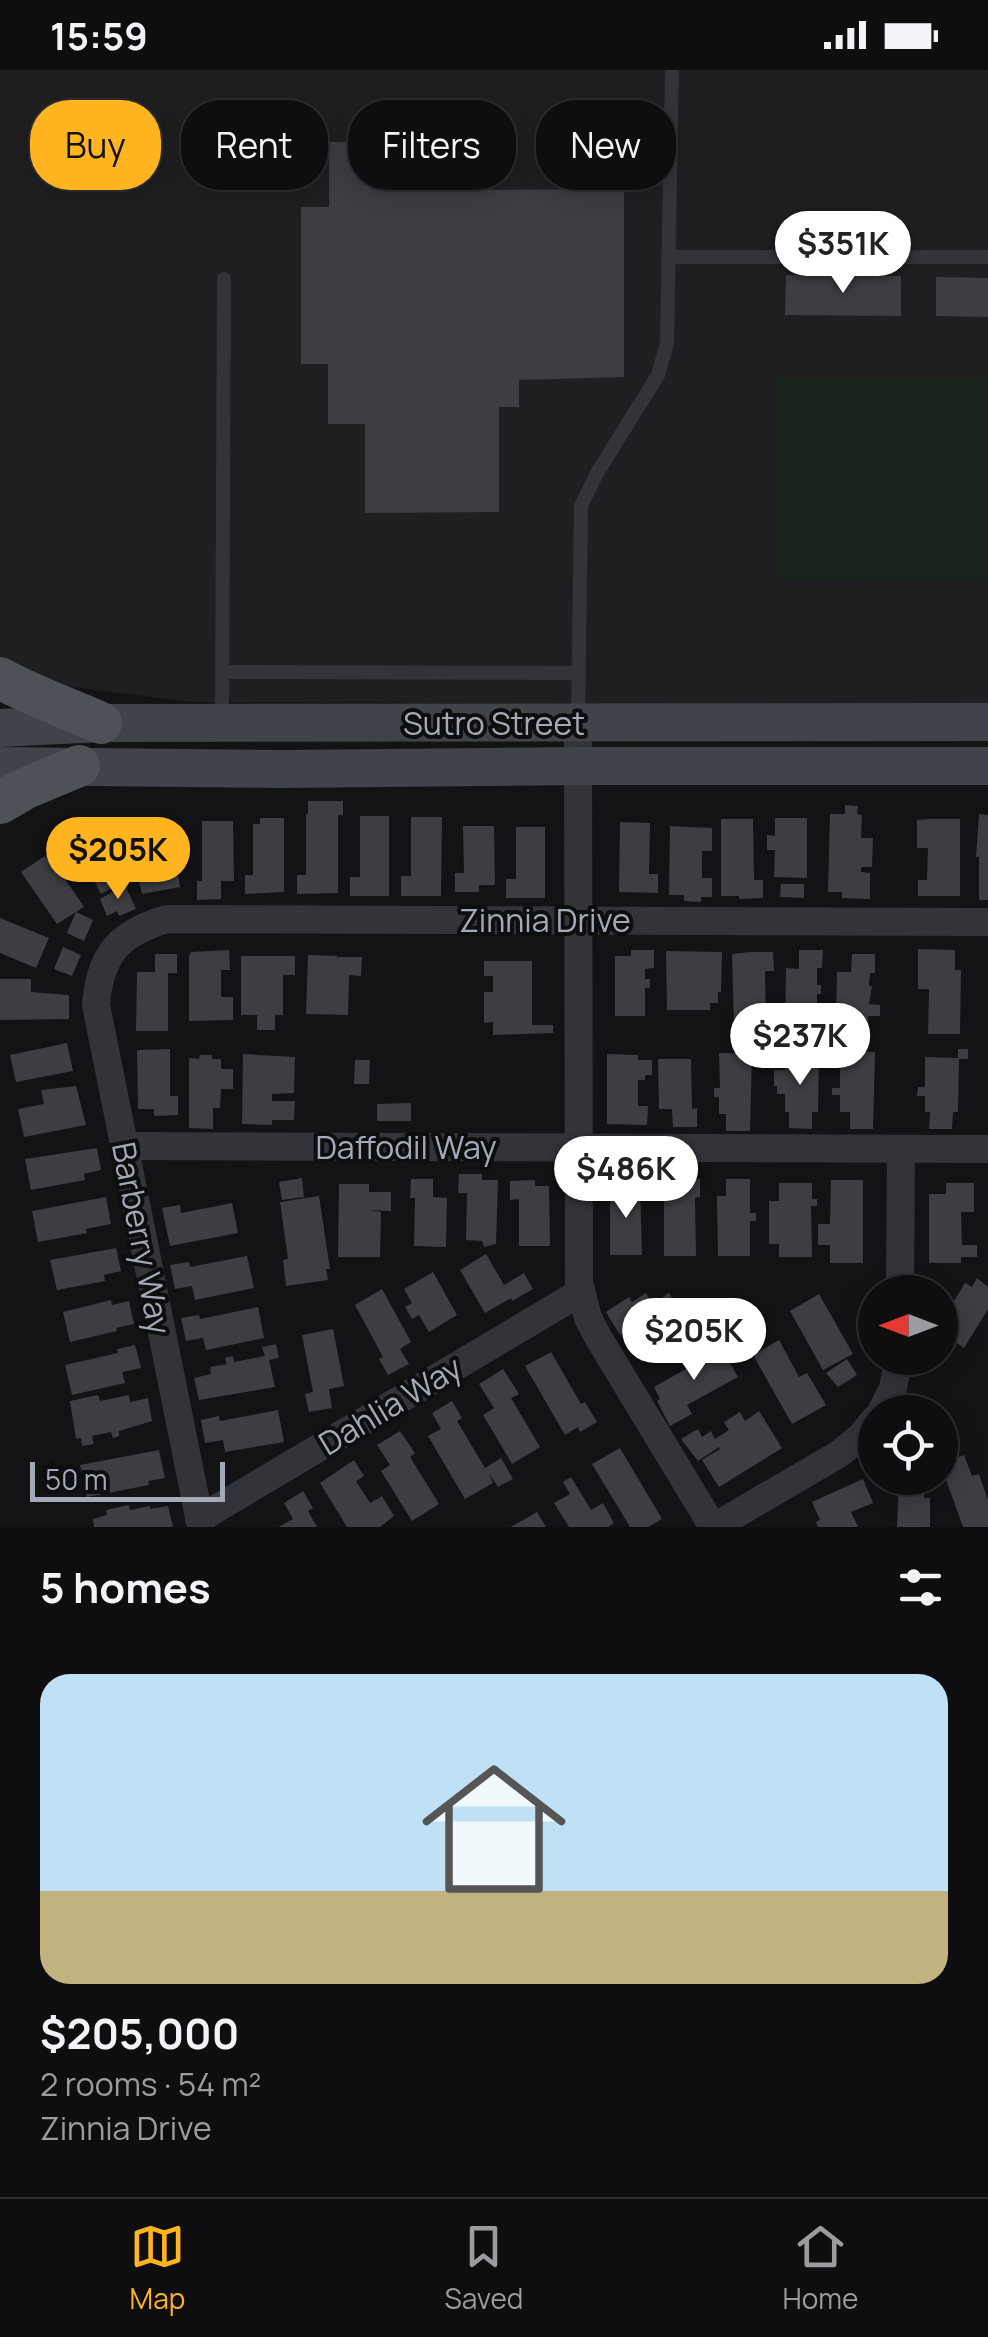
<!DOCTYPE html>
<html lang="en">
<head>
<meta charset="utf-8">
<style>
  body { margin:0; font-family:Manrope,sans-serif; background:#171719; color:#f1f3f6; height:100vh; display:flex; flex-direction:column; font-size:38px; white-space:nowrap }
  * { box-sizing:border-box; margin:0 }
  p { font-size:32px; color:#9b9c9f }
  .icon { flex:none; width:55px; height:55px; fill:none; stroke:currentColor; stroke-width:2; stroke-linecap:round; stroke-linejoin:round }
  .map { position:relative; height:1457px; overflow:hidden }
  .sheet { display:flex; flex-direction:column; background:#0e0e10; flex:1 }
  .sheet>* { flex:none }
  .top-card { position:absolute; left:30px; top:30px; width:930px; height:90px; display:flex; gap:20px }
  .needle { width:65px; rotate:270deg }
  .controls { position:absolute; left:858px; top:1205px; display:grid; gap:20px }
  .controls a { display:grid; place-items:center; width:100px; height:100px; border-radius:50%; background:#0e0e10; box-shadow:0 5px 25px #0003,0 0 0 2px #2e2e30; font-size:50px }
  .scale { position:absolute; left:30px; bottom:25px; width:195px; box-sizing:border-box; padding-left:10px; border:5px solid #a3a9b7; border-top:0; font-size:28px; line-height:35px; white-space:nowrap; color:#a3a9b7; -webkit-text-stroke:8px #0e0e10; paint-order:stroke }
  .price { position:absolute; translate:-50% -85px; padding:0 22px; border-radius:35px; background:#fff; color:#222; font-size:32px; line-height:65px; filter:drop-shadow(0 2px 5px #0008) }
  .price::after { content:''; position:absolute; left:50%; top:60px; width:30px; height:22px; margin-left:-15px; background:inherit; clip-path:polygon(0 0,100% 0,50% 100%) }
  .price.selected { background:#ffb420; color:#111 }
  ul { padding:0; list-style:none }
  li { display:grid; align-content:center; gap:20px; height:530px; padding:0 40px }
  li span { display:grid; place-items:center; height:310px; border-radius:30px; color:#555 }
  li>.icon { margin-inline-start:auto }
  span .icon { width:180px; height:180px; fill:#fffc; stroke-width:1 }
  li b { font-size:42px }
  h2 { display:flex; justify-content:space-between; align-items:center; height:120px; padding:0 40px; font-size:42px }
  .tag { padding:0 35px; border-radius:40px; background:#0e0e10; box-shadow:0 5px 25px #0003,0 0 0 2px #2e2e30; font-size:35px; line-height:90px }
  .tag.selected { background:#ffb420; color:#111 }
  .status { display:flex; justify-content:space-between; align-items:center; height:70px; padding:0 50px; background:#0e0e10; direction:ltr }
  .status svg { height:28px; fill:currentColor }
  .dock { display:flex; justify-content:space-around; align-items:center; height:140px; border-top:2px solid #2e2e30; background:#0e0e10; font-size:28px; color:#9b9c9f }
  .dock a { display:grid; justify-items:center; gap:5px }
  .dock .selected { color:#ffb420 }
  .map>svg:first-child { display:block }
  .built { fill:#1f1f22 }
  .green { fill:#1a231c }
  .building { fill:#3c3e43 }
  .lines { fill:none; stroke-linecap:round; stroke-linejoin:round }
  .lane { stroke:#33343a; stroke-width:14 }
  .street { stroke:#33343a; stroke-width:28 }
  .secondary { stroke:#41434a; stroke-width:38 }
  .primary { stroke:#4f5159; stroke-width:42 }
  .labels { text-anchor:middle; dominant-baseline:central; stroke-width:8; stroke-linejoin:round; paint-order:stroke }
  .street-label { font-size:32px; fill:#a3a9b7; stroke:#0e0e10 }
</style>
</head>
<body>
<div class="status"><b>15:59</b><svg viewBox="0 0 49 12"><path d="M0 12V9h3v3zM5 12V6h3v6zM10 12V3h3v9zM15 12V0h3v12zM26 1h20v11H26zM47 4h2v5h-2z"/></svg></div>
<div class="map">
<svg width="988" height="1457" viewBox="0 0 988 1457">
  <rect width="100%" height="100%" fill="#131315"/>
  <!-- built -->
  <polygon class="built" points="0,0 988,0 988,635 189,632 66,616 0,595"/>
  <!-- green -->
  <polygon class="green" points="988,308 988,508 776,509 775,308"/>
  <!-- building -->
  <g class="building">
    <polygon points="479,71 479,120 624,119 624,307 519,310 519,337 499,337 499,442 365,443 365,354 328,354 328,294 301,294 301,137 329,137 329,72"/>
    <polygon points="786,205 901,206 901,246 785,245"/>
    <polygon points="936,207 988,208 988,247 936,246"/>
    <polygon points="308,731 343,731 343,745 338,745 338,823 297,824 297,805 306,805 306,744 308,744"/>
    <polygon points="845,735 858,736 857,744 862,745 861,768 873,768 872,797 861,797 861,802 870,803 870,829 842,828 842,822 828,822 830,744 845,744"/>
    <polygon points="979,744 988,745 988,830 979,830 979,787 976,787"/>
    <polygon points="360,746 389,746 389,826 350,826 350,807 360,807"/>
    <polygon points="411,747 442,747 441,826 401,826 401,806 411,806"/>
    <polygon points="169,748 180,817 142,824 138,806 147,804 138,753"/>
    <polygon points="260,748 284,748 284,822 245,824 245,805 253,805 253,754 260,754"/>
    <polygon points="775,748 807,748 807,808 774,807 775,780 767,780 767,765 775,766"/>
    <polygon points="721,749 753,749 754,810 763,810 763,828 739,829 739,826 721,826"/>
    <polygon points="928,749 960,749 960,826 918,826 918,810 927,810 928,778 917,778 917,750"/>
    <polygon points="89,751 94,760 102,756 130,808 101,824 73,771 84,765 79,756"/>
    <polygon points="202,751 233,751 234,811 221,811 221,829 197,830 197,811 202,811"/>
    <polygon points="620,752 650,753 649,804 658,804 658,823 619,822"/>
    <polygon points="463,756 494,756 495,815 479,815 479,822 455,822 455,803 464,803"/>
    <polygon points="670,756 712,758 712,781 702,781 702,808 712,808 712,827 701,827 701,832 684,831 684,825 669,825"/>
    <polygon points="516,757 545,757 545,828 506,828 506,809 516,809"/>
    <polygon points="48,784 84,837 57,854 21,802"/>
    <polygon points="781,814 804,814 804,828 780,827"/>
    <polygon points="125,815 136,839 119,846 117,841 107,846 100,829"/>
    <polygon points="76,842 93,850 84,871 67,863"/>
    <polygon points="0,848 49,868 36,898 0,883"/>
    <polygon points="63,877 81,885 72,906 54,899"/>
    <polygon points="918,879 955,880 955,900 961,900 960,964 928,964 929,919 918,919"/>
    <polygon points="229,880 230,900 221,900 221,927 233,927 233,950 189,951 189,886 191,882"/>
    <polygon points="631,880 654,880 654,898 645,899 645,909 650,909 650,918 645,918 645,946 615,946 615,886 631,886"/>
    <polygon points="799,880 823,880 822,898 817,898 817,915 821,915 821,924 817,924 817,934 828,934 828,957 785,958 786,898 799,899"/>
    <polygon points="666,881 722,882 721,922 718,922 718,933 710,933 710,940 667,940"/>
    <polygon points="751,882 773,882 774,901 765,901 766,952 734,953 732,884"/>
    <polygon points="155,884 177,884 177,903 168,903 168,961 136,961 137,902 155,902"/>
    <polygon points="852,884 875,884 875,903 870,903 869,916 872,916 869,934 880,935 880,946 868,946 868,952 836,952 837,902 851,902"/>
    <polygon points="308,885 337,886 337,889 338,887 362,887 361,906 349,905 348,945 306,944"/>
    <polygon points="241,886 295,886 295,905 283,905 283,945 275,945 275,960 257,960 257,945 241,945"/>
    <polygon points="484,891 532,891 532,955 553,955 553,963 493,965 493,952 484,953 484,922 493,922 493,906 484,906"/>
    <polygon points="0,909 31,909 31,922 69,925 69,949 0,950"/>
    <polygon points="67,973 73,1001 16,1012 10,985"/>
    <polygon points="170,979 170,1026 178,1026 178,1045 154,1046 154,1039 138,1039 137,980"/>
    <polygon points="958,979 968,979 968,989 959,989 958,1042 953,1042 952,1059 929,1059 930,1042 925,1042 925,1026 917,1026 918,1017 925,1017 925,987 958,988"/>
    <polygon points="840,981 875,982 873,1059 850,1059 850,1042 840,1042 840,1025 832,1025 832,1018 840,1018"/>
    <polygon points="785,982 819,983 818,1042 812,1042 812,1059 789,1058 789,1042 785,1042 785,1024 777,1024 777,1016 774,1016 774,1000 785,1000"/>
    <polygon points="719,983 752,983 750,1061 726,1061 726,1044 719,1044 719,1027 714,1027 714,1018 720,1018"/>
    <polygon points="243,984 295,987 294,1023 272,1024 272,1031 295,1031 294,1050 272,1050 272,1055 242,1054"/>
    <polygon points="607,984 638,985 638,990 652,990 652,1005 645,1005 645,1010 638,1010 638,1036 648,1036 647,1055 607,1054"/>
    <polygon points="200,985 212,985 212,989 221,989 221,999 233,999 233,1019 221,1019 220,1038 213,1038 213,1059 189,1058 189,988 199,989"/>
    <polygon points="658,989 691,989 692,1039 697,1038 697,1057 673,1057 672,1039 659,1039"/>
    <polygon points="355,990 370,990 369,1014 354,1014"/>
    <polygon points="76,1016 86,1055 24,1067 18,1039 44,1034 41,1020"/>
    <polygon points="411,1033 411,1051 377,1051 377,1034"/>
    <polygon points="97,1078 101,1100 84,1104 85,1110 31,1120 25,1089"/>
    <polygon points="459,1104 482,1104 482,1110 498,1110 496,1174 484,1177 482,1171 466,1170 467,1123 458,1123"/>
    <polygon points="302,1108 304,1127 282,1130 279,1112"/>
    <polygon points="411,1109 433,1109 433,1127 447,1128 446,1177 414,1176 415,1128 410,1128"/>
    <polygon points="676,1109 700,1109 700,1127 695,1128 696,1186 664,1186 664,1129 677,1128"/>
    <polygon points="726,1109 750,1109 750,1143 756,1143 756,1151 750,1151 750,1186 718,1186 717,1126 726,1126"/>
    <polygon points="535,1110 535,1116 549,1116 550,1176 519,1176 519,1129 510,1130 510,1111"/>
    <polygon points="831,1110 863,1110 863,1193 830,1193 830,1175 818,1175 818,1154 830,1154"/>
    <polygon points="616,1113 640,1113 642,1185 610,1185 610,1131 616,1131"/>
    <polygon points="779,1113 812,1113 812,1129 817,1129 817,1136 811,1136 812,1187 779,1187 779,1174 769,1174 769,1131 779,1131"/>
    <polygon points="946,1113 974,1113 974,1142 961,1142 962,1175 977,1175 977,1187 961,1187 961,1193 929,1193 929,1124 946,1124"/>
    <polygon points="339,1114 369,1114 369,1122 391,1122 391,1141 369,1140 381,1142 380,1187 338,1187"/>
    <polygon points="319,1126 330,1199 326,1199 328,1210 286,1216 283,1190 288,1189 280,1132"/>
    <polygon points="106,1127 111,1154 86,1159 87,1163 38,1172 32,1141"/>
    <polygon points="232,1133 238,1163 170,1176 162,1138 180,1135 181,1143"/>
    <polygon points="116,1178 121,1201 104,1205 105,1211 57,1220 50,1190"/>
    <polygon points="486,1184 504,1215 524,1203 533,1219 512,1231 511,1228 485,1243 460,1200"/>
    <polygon points="247,1186 254,1218 195,1230 192,1216 175,1219 170,1195 189,1192 190,1197"/>
    <polygon points="433,1202 457,1245 429,1262 419,1245 412,1249 405,1237 412,1233 404,1219"/>
    <polygon points="977,1208 988,1217 988,1239 964,1278 954,1271 945,1287 940,1284 940,1255 945,1247 942,1245 946,1238 949,1239 965,1213 972,1217"/>
    <polygon points="382,1219 411,1272 400,1279 409,1294 388,1305 379,1289 383,1287 355,1235"/>
    <polygon points="646,1223 652,1234 669,1223 684,1248 693,1243 699,1253 690,1259 691,1261 641,1292 625,1264 640,1253 620,1265 606,1242 629,1227 632,1232"/>
    <polygon points="819,1224 853,1284 823,1300 790,1241"/>
    <polygon points="111,1230 112,1235 129,1231 134,1254 116,1258 117,1261 70,1272 63,1242"/>
    <polygon points="258,1237 264,1268 206,1280 203,1268 186,1271 181,1248 199,1245 200,1249"/>
    <polygon points="333,1259 344,1316 329,1319 332,1338 309,1342 305,1324 313,1322 302,1265"/>
    <polygon points="779,1270 799,1307 807,1303 826,1335 792,1354 753,1285"/>
    <polygon points="715,1272 720,1280 722,1279 738,1307 687,1335 692,1344 670,1356 657,1331 660,1329 654,1317 693,1295 688,1286"/>
    <polygon points="276,1274 279,1288 269,1290 275,1317 199,1330 194,1308 211,1304 210,1297 227,1294 225,1288 233,1286 234,1292 265,1286 262,1277"/>
    <polygon points="135,1275 141,1298 122,1302 125,1313 72,1325 65,1295 118,1283 117,1279"/>
    <polygon points="551,1282 581,1334 585,1332 597,1352 580,1362 578,1357 565,1365 525,1296"/>
    <polygon points="847,1289 857,1305 838,1317 826,1303"/>
    <polygon points="503,1299 519,1324 511,1328 540,1377 512,1394 483,1345 494,1338 479,1314"/>
    <polygon points="98,1325 100,1331 129,1325 130,1332 148,1328 152,1351 119,1361 119,1366 113,1368 111,1362 92,1366 94,1374 82,1376 81,1368 76,1369 70,1331"/>
    <polygon points="452,1331 462,1348 457,1351 485,1398 501,1388 513,1409 498,1417 489,1403 493,1413 465,1429 428,1366 441,1359 432,1343"/>
    <polygon points="278,1340 284,1372 225,1382 223,1370 205,1373 201,1350 219,1346 220,1351"/>
    <polygon points="759,1341 782,1378 719,1417 702,1390 720,1379 719,1377 698,1391 681,1369 698,1359 702,1367 711,1361 715,1369 729,1360 724,1352 740,1342 745,1351"/>
    <polygon points="400,1361 415,1383 410,1387 439,1434 412,1451 381,1401 390,1395 377,1375"/>
    <polygon points="620,1378 662,1449 648,1457 630,1457 592,1394"/>
    <polygon points="159,1380 165,1408 148,1411 149,1415 87,1427 80,1395"/>
    <polygon points="964,1385 972,1406 979,1404 988,1430 988,1457 963,1457 940,1393"/>
    <polygon points="354,1390 364,1406 356,1411 370,1433 382,1426 394,1446 380,1457 347,1457 320,1413"/>
    <polygon points="571,1407 591,1440 603,1433 614,1453 608,1457 569,1457 554,1433 570,1424 563,1412"/>
    <polygon points="863,1409 873,1433 851,1442 858,1457 818,1457 816,1452 820,1450 812,1432"/>
    <polygon points="899,1410 924,1410 924,1428 930,1428 930,1457 897,1457"/>
    <polygon points="303,1421 313,1438 308,1441 317,1457 279,1457 293,1449 284,1433"/>
    <polygon points="129,1435 130,1440 150,1436 150,1439 168,1436 173,1457 94,1457 93,1449 107,1445 106,1440"/>
    <polygon points="537,1442 546,1457 511,1457"/>
  </g>
  <g class="lines">
    <!-- lane -->
    <g class="lane">
      <polyline points="668,187 988,187"/>
      <polyline points="222,602 579,603"/>
      <polyline points="578,652 581,436 597,403 658,305 667,273 672,0"/>
      <polyline points="222,653 224,209"/>
    </g>
    <!-- street -->
    <g class="street">
      <polyline points="578,653 579,1212 588,1248 598,1267 713,1457"/>
      <polyline points="124,1076 988,1079"/>
      <polyline points="900,1222 901,1079"/>
      <polyline points="881,1342 893,1318 899,1288"/>
      <polyline points="199,1449 581,1222"/>
      <path d="M201 1457 96 935C100 884 119 863 167 849L988 852"/>
      <polyline points="714,1457 839,1384 861,1366 875,1349"/>
    </g>
    <!-- secondary -->
    <g class="secondary">
      <polyline points="0,658 101,653 988,652"/>
      <polyline points="0,696 283,699 578,696 988,696"/>
    </g>
    <!-- primary -->
    <g class="primary">
      <path d="M0 608C32 626 68 638 101 653"/>
      <polyline points="0,733 24,719 79,696"/>
    </g>
  </g>
  <g class="labels">
    <!-- street labels -->
    <g class="street-label">
      <text x="494" y="653">Sutro Street</text>
      <text x="545" y="850">Zinnia Drive</text>
      <text x="406" y="1077">Daffodil Way</text>
      <text transform="translate(142 1168) rotate(79)">Barberry Way</text>
      <text transform="translate(390 1335) rotate(-31)">Dahlia Way</text>
    </g>
  </g>
</svg>
<div class="controls">
<a><svg class="needle" viewBox="-14 -14 28 28"><path d="M0-13l5 13h-10z" fill="#e53935"/><path d="M0 13l5-13h-10z" fill="#9b9c9f"/></svg></a>
<a><svg class="icon" aria-label="locate" viewBox="0 0 24 24"><circle cx="12" cy="12" r="6"/><path d="M12 2v4M12 18v4M2 12h4M18 12h4"/></svg></a>
</div>
<div class="scale">50 m</div>
<b class="price" style="left:843px;top:226px">$351K</b>
<b class="price selected" style="left:118px;top:832px">$205K</b>
<b class="price" style="left:800px;top:1018px">$237K</b>
<b class="price" style="left:626px;top:1151px">$486K</b>
<b class="price" style="left:694px;top:1313px">$205K</b>
<div class="top-card">
<a class="tag selected">Buy</a>
<a class="tag">Rent</a>
<a class="tag">Filters</a>
<a class="tag">New</a>
</div>
</div>
<section class="sheet">
<h2>5 homes<svg class="icon" aria-label="filters" viewBox="0 0 24 24"><path d="M4 7h16M4 17h16"/><circle cx="9" cy="7" r="2"/><circle cx="15" cy="17" r="2"/></svg></h2>
<ul>
<li><span style="background:linear-gradient(#bfe0f5 70%,#c2b280 0)"><svg class="icon" aria-label="home" viewBox="0 0 24 24"><path d="M3 11l9-7 9 7M6 9v11h12V9"/></svg></span><div><b>$205,000</b><p>2 rooms · 54 m²</p><p>Zinnia Drive</p></div></li>
</ul>
</section>
<nav class="dock">
<a class="selected"><svg class="icon" aria-label="map" viewBox="0 0 24 24"><path d="M3 6l6-2 6 2 6-2v14l-6 2-6-2-6 2zM9 4v14M15 6v14"/></svg>Map</a>
<a><svg class="icon" aria-label="saved" viewBox="0 0 24 24"><path d="M7 4h10v16l-5-4-5 4z"/></svg>Saved</a>
<a><svg class="icon" aria-label="home" viewBox="0 0 24 24"><path d="M3 11l9-7 9 7M6 9v11h12V9"/></svg>Home</a>
</nav>
</body>
</html>
